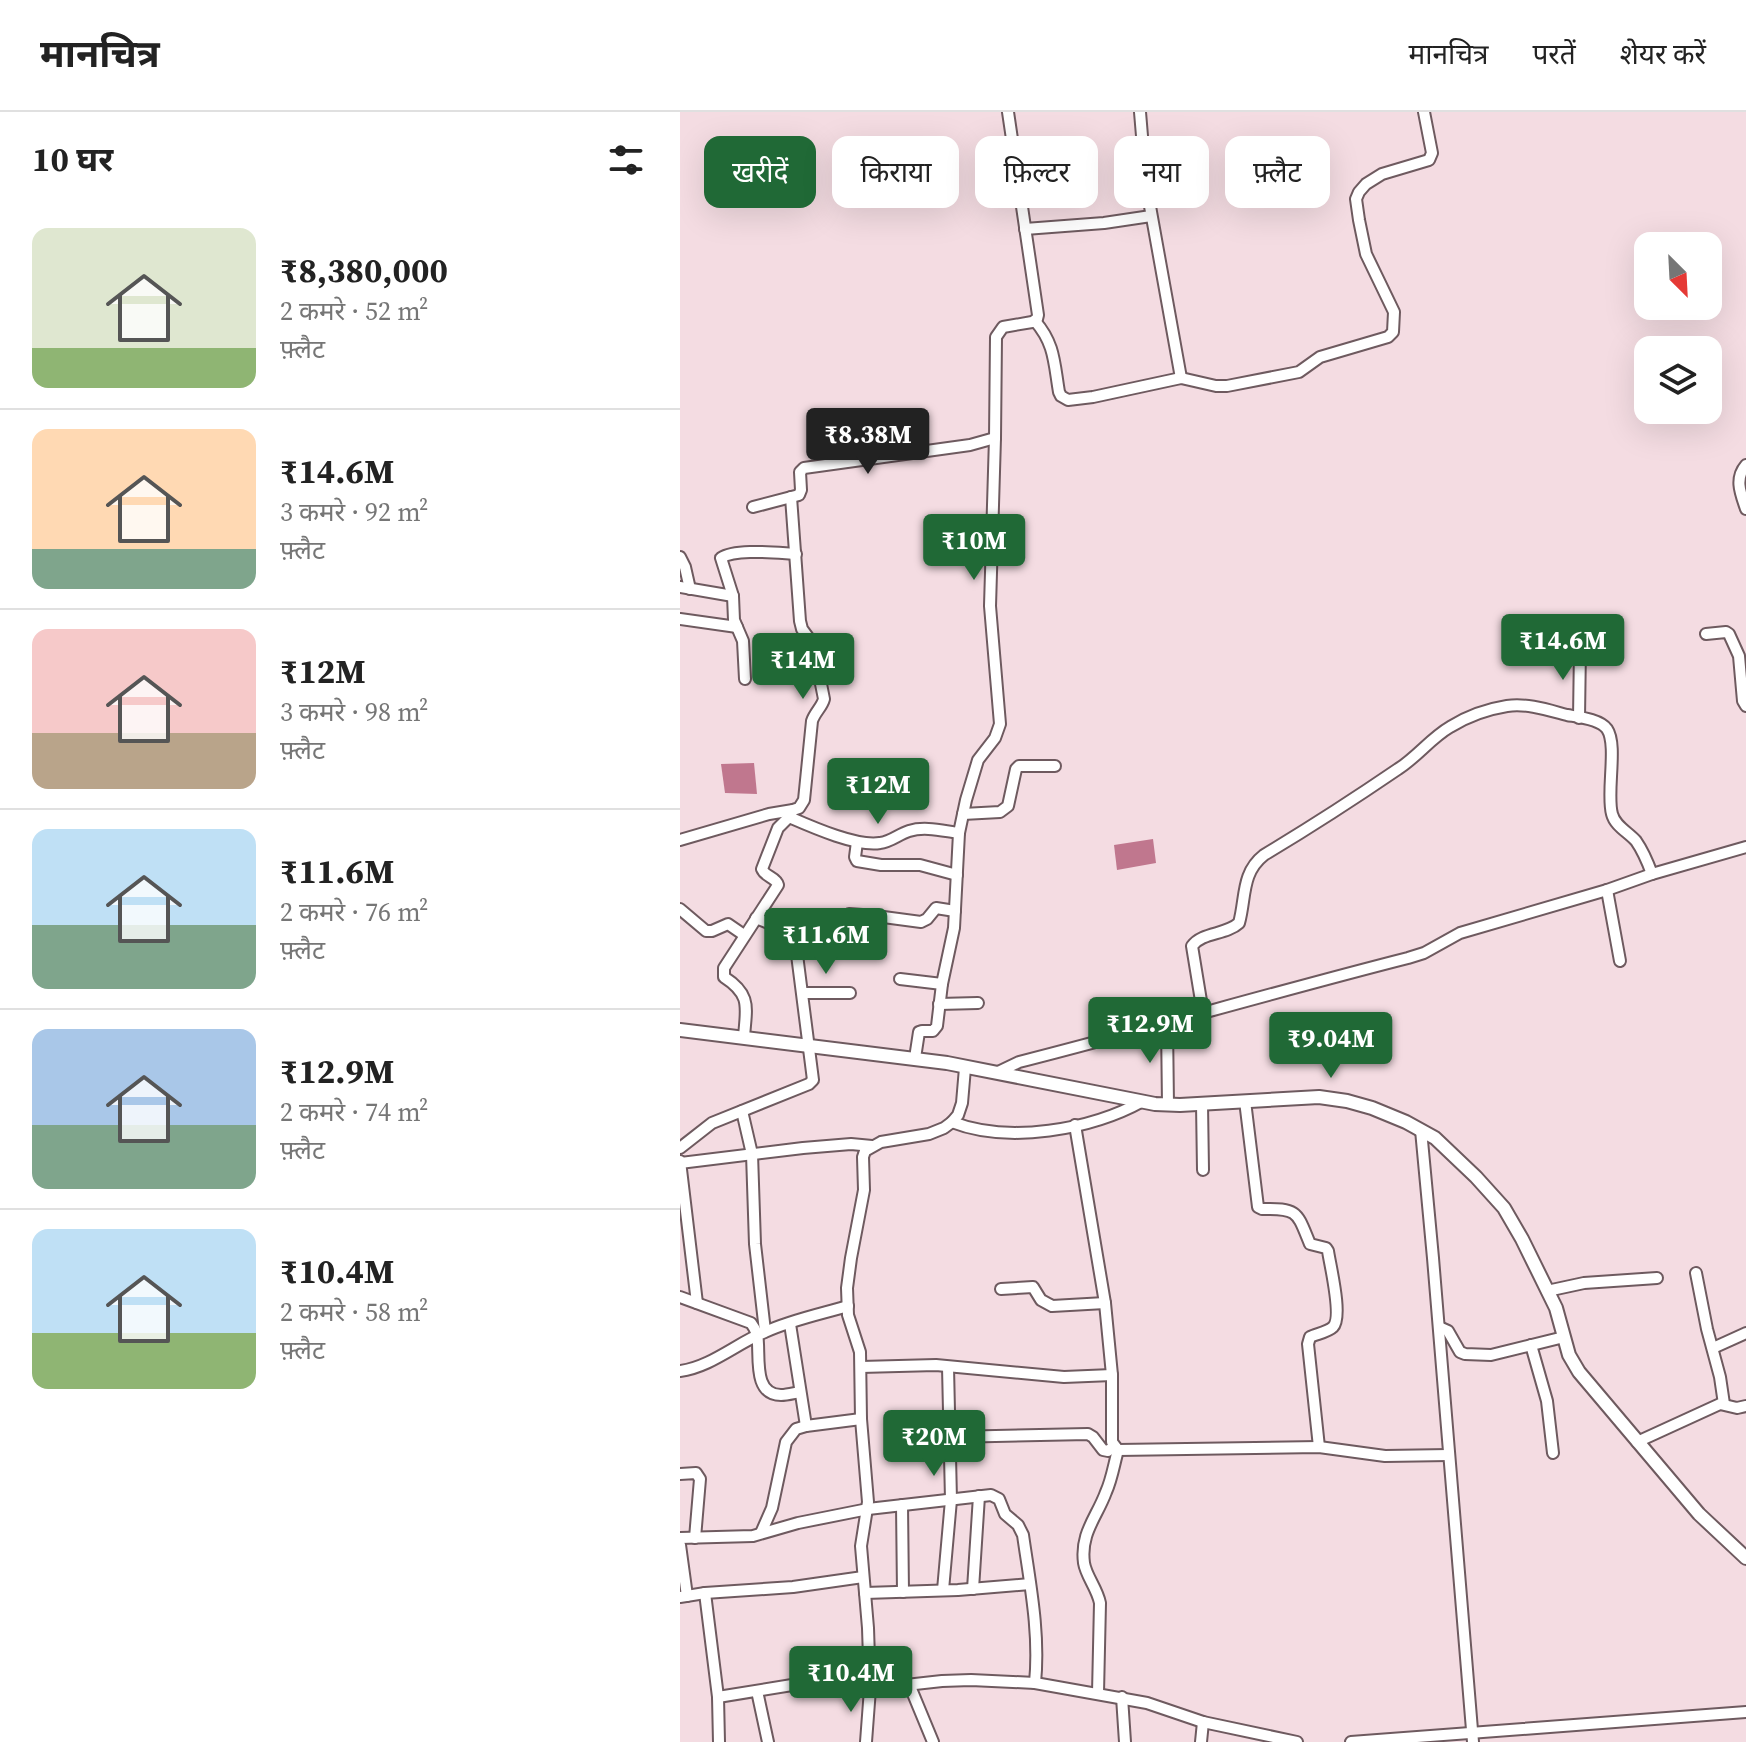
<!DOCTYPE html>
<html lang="hi">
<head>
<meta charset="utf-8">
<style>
  body { margin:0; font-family:"Source Serif 4","Noto Sans Devanagari",serif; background:#f2f2f2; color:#222; height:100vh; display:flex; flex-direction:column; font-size:30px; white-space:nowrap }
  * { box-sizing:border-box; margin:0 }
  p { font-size:26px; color:#767676 }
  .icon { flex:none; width:44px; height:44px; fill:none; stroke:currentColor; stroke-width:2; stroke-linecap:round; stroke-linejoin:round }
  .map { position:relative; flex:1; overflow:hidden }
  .sheet { display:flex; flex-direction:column; background:#fff; width:680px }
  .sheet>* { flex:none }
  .banner { position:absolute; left:24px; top:24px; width:760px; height:72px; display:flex; gap:16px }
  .needle { width:52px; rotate:156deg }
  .controls { position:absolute; left:954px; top:120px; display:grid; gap:16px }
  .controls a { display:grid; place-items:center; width:88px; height:88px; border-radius:16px; background:#fff; box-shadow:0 8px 32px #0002; font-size:40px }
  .price { position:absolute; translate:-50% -68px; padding:0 18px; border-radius:8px; background:#206936; color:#fff; font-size:26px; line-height:52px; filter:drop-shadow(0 2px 4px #0008) }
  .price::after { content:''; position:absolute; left:50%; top:48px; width:24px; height:18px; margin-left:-12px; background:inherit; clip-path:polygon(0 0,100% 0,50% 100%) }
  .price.on { background:#222; color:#fff }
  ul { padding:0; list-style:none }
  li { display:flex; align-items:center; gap:24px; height:200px; padding:0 32px }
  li+li { border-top:2px solid #e0e0e0 }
  li span { display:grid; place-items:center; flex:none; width:224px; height:160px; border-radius:16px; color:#555 }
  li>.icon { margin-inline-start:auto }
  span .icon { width:96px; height:96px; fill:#fffc; stroke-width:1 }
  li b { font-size:34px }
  h2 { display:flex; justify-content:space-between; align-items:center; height:96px; padding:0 32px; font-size:34px }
  .pill { padding:0 28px; border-radius:16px; background:#fff; box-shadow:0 8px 32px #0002; font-size:28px; line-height:72px }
  .pill.on { background:#206936; color:#fff }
  header { display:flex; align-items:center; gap:48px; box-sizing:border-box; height:112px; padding:0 40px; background:#fff; border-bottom:2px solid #e0e0e0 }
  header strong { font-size:38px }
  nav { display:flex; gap:44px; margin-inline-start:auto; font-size:28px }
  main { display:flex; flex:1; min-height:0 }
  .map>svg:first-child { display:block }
  .water { fill:#c0778e }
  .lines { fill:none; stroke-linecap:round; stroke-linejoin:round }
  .minor-casing { stroke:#6e5a5f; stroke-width:14 }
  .tertiary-casing { stroke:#6e5a5f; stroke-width:16 }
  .minor { stroke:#fff; stroke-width:10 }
  .tertiary { stroke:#fff; stroke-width:12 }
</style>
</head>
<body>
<header>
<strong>मानचित्र</strong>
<nav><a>मानचित्र</a><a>परतें</a><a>शेयर करें</a></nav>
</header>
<main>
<section class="sheet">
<h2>10 घर<svg class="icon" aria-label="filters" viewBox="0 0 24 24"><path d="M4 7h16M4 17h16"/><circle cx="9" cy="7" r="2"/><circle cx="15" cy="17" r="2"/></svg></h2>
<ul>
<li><span style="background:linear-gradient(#dfe7d0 75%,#8fb573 0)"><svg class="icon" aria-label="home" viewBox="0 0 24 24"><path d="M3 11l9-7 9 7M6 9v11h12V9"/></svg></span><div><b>₹8,380,000</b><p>2 कमरे · 52 m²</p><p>फ़्लैट</p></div></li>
<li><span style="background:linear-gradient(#ffd9b3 75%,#7fa58c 0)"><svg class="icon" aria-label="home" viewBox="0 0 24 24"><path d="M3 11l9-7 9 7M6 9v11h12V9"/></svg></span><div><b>₹14.6M</b><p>3 कमरे · 92 m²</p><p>फ़्लैट</p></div></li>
<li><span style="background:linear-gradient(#f6c9c9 65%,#b9a48a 0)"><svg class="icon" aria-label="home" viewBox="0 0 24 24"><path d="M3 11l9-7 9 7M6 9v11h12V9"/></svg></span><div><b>₹12M</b><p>3 कमरे · 98 m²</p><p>फ़्लैट</p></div></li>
<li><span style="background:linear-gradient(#bfe0f5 60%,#7fa58c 0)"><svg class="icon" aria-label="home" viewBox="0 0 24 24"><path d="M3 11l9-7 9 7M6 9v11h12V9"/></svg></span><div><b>₹11.6M</b><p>2 कमरे · 76 m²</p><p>फ़्लैट</p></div></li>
<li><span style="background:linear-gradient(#a9c7e8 60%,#7fa58c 0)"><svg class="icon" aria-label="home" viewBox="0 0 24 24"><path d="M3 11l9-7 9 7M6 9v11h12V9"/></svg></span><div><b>₹12.9M</b><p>2 कमरे · 74 m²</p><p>फ़्लैट</p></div></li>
<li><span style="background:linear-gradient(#bfe0f5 65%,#8fb573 0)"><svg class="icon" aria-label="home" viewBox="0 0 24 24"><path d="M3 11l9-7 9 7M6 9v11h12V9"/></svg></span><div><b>₹10.4M</b><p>2 कमरे · 58 m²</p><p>फ़्लैट</p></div></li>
</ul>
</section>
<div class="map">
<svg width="1066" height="1630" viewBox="0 0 1066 1630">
  <rect width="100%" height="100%" fill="#f4dce2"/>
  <!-- water -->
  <g class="water">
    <polygon points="74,651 77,682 45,681 41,652"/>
    <polygon points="473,727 476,751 437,758 434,733"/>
  </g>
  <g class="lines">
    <defs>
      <g id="minor">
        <polyline points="460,0 466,72 501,266"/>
        <polyline points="345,117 424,111 471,104"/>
        <path d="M355 209C375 232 374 251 379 280L381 284 388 288 413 285 501 266 536 274H547L619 260 640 245 708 225 713 220 714 200 686 142 679 108 676 87 679 80 686 72 702 62 749 48 752 41 744 0"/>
        <path d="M1066 353C1054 367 1061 382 1066 397"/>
        <polyline points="73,395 119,383 121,378 120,360 124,356 290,333 315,326"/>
        <polyline points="0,445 5,455 10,477"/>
        <polyline points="0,475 53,484"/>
        <polyline points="0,507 57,515"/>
        <polyline points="1026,522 1046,520 1049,522 1059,544 1063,589 1066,594"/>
        <path d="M65 567 63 529 54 508 53 484 41 446C55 436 97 441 116 442"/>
        <polyline points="899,606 900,535"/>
        <polyline points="283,702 320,700 328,694 336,657 339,654 375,654"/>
        <path d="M109 705C132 715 177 735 200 731 211 730 219 722 229 719 245 714 263 719 279 721"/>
        <path d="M0 728 89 702 113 698 119 696 124 688 132 609C135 600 142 595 144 587L133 532 122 517 120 509 111 385"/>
        <polyline points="177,730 175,745 177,749 201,753 240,753 277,763"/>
        <polyline points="927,778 940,849"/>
        <polyline points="0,797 26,819 32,819 48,812 64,823"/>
        <polyline points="169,802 196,804 241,810 247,807 256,796 275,799"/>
        <polyline points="220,867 262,872"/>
        <polyline points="123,881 170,881"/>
        <polyline points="259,892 298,891"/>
        <path d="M523 901 512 834C522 820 546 823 559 811 566 786 561 761 584 743 629 716 674 687 718 657 737 645 751 626 770 615 786 605 808 597 827 594 847 591 868 598 887 603 898 605 920 607 927 617 938 633 926 681 932 702 935 714 948 720 956 729 963 739 968 751 972 762"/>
        <polyline points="487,912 488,993"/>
        <path d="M64 925C66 896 72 883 44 865V856L98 773C96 765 85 765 82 757L98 716 109 705 113 698"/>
        <polyline points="235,946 239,920 242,919 253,919 257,914 262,872 274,816 279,721 286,688 298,648 315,626 320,612 310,494 315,326 316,225 323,215 352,210 357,207 358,203 328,0"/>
        <path d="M316 961 339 950C469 917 598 879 728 846L744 841 780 821 927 778 972 762 1066 735"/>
        <path d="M565 989 578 1095 582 1097C619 1096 617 1101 630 1132L646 1136 648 1139C650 1153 663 1205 653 1215 648 1220 636 1222 630 1225L628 1232 639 1335"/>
        <polyline points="522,992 523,1058"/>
        <polyline points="62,999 72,1042 75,1132 85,1219"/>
        <path d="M272 1010C328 1032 411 1018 463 989"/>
        <polyline points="395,1013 425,1191 432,1263 432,1330 438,1338 639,1335 705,1344 769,1343"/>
        <polyline points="741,1018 753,1146 793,1630"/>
        <polyline points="0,1036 32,1011 129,972 133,968 115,827 109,819 76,806"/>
        <polyline points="0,1049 17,1191"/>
        <polyline points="0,1051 123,1036 171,1032 192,1034"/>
        <polyline points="1016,1161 1027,1217 1040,1265 1044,1292"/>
        <polyline points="321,1177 353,1175 361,1188 372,1194 425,1191"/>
        <polyline points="867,1179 904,1171 977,1166"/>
        <path d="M0 1185 71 1211C74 1215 75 1217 77 1222 81 1240 71 1283 101 1283 107 1283 114 1281 120 1280"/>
        <polyline points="110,1212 126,1314"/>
        <polyline points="759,1215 768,1219 780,1240 785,1242 811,1243 884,1225"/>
        <polyline points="851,1233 867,1289 873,1341"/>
        <polyline points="1033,1236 1066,1221"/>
        <polyline points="181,1255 256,1253 384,1265 432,1263"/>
        <path d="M0 1259C31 1255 57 1231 85 1220 111 1208 141 1202 168 1194"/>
        <polyline points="270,1325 408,1322 413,1325 423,1338 428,1339 434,1334"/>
        <polyline points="957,1330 1040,1292 1057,1296 1066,1294"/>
        <polyline points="0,1362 16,1361 20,1367 15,1426"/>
        <polyline points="222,1393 223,1480"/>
        <polyline points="81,1421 92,1396 106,1330 116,1317 126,1314 181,1307"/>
        <path d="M0 1426 73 1424 118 1411 188 1397 311 1383 319 1387 325 1402 338 1413 343 1423C350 1472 360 1521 355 1571"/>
        <polyline points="0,1433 7,1484"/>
        <polyline points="293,1477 299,1384"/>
        <polyline points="263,1478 271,1388 268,1255"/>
        <polyline points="25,1481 38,1585 39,1630"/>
        <polyline points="185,1481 278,1478 350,1472"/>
        <polyline points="0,1485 25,1481 113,1475 183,1465"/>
        <polyline points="229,1572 253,1630"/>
        <polyline points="77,1579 88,1630"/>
        <path d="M418 1581 420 1491C417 1476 406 1464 404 1451 400 1421 417 1405 426 1380 432 1367 434 1352 438 1338"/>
        <polyline points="38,1585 112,1573 153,1573 190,1577 262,1569 291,1568 355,1571 467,1591 523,1610 617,1630"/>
        <polyline points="442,1585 445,1630"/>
        <polyline points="186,1630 190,1577 188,1516 181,1434 188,1390 181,1307 180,1240 168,1203 167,1176 171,1146 184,1078 183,1045 185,1039 201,1030 249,1022 264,1016 272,1010 278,1003 282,991 285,956"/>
        <polyline points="521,1630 523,1610"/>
        <polyline points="671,1630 1066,1600"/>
      </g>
      <polyline id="tertiary" points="0,918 267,951 475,992 500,993 639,985 667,989 692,996 726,1010 755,1026 796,1065 824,1096 842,1127 876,1196 889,1243 899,1260 1019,1402 1066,1446"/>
    </defs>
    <!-- minor casing -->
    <use href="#minor" class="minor-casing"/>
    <!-- tertiary casing -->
    <use href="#tertiary" class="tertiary-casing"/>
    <!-- minor -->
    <use href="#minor" class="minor"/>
    <!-- tertiary -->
    <use href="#tertiary" class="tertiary"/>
  </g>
</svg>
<div class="controls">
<a><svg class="needle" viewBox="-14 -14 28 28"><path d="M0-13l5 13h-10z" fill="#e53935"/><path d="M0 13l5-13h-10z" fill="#767676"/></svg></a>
<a><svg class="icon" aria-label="layers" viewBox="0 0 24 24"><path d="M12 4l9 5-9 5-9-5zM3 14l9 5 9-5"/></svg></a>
</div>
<b class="price on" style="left:188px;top:364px">₹8.38M</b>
<b class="price" style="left:294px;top:470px">₹10M</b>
<b class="price" style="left:883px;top:570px">₹14.6M</b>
<b class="price" style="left:123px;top:589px">₹14M</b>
<b class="price" style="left:198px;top:714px">₹12M</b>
<b class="price" style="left:146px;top:864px">₹11.6M</b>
<b class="price" style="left:470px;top:953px">₹12.9M</b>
<b class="price" style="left:651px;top:968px">₹9.04M</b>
<b class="price" style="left:254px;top:1366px">₹20M</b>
<b class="price" style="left:171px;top:1602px">₹10.4M</b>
<div class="banner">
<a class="pill on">खरीदें</a>
<a class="pill">किराया</a>
<a class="pill">फ़िल्टर</a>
<a class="pill">नया</a>
<a class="pill">फ़्लैट</a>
</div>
</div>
</main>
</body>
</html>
